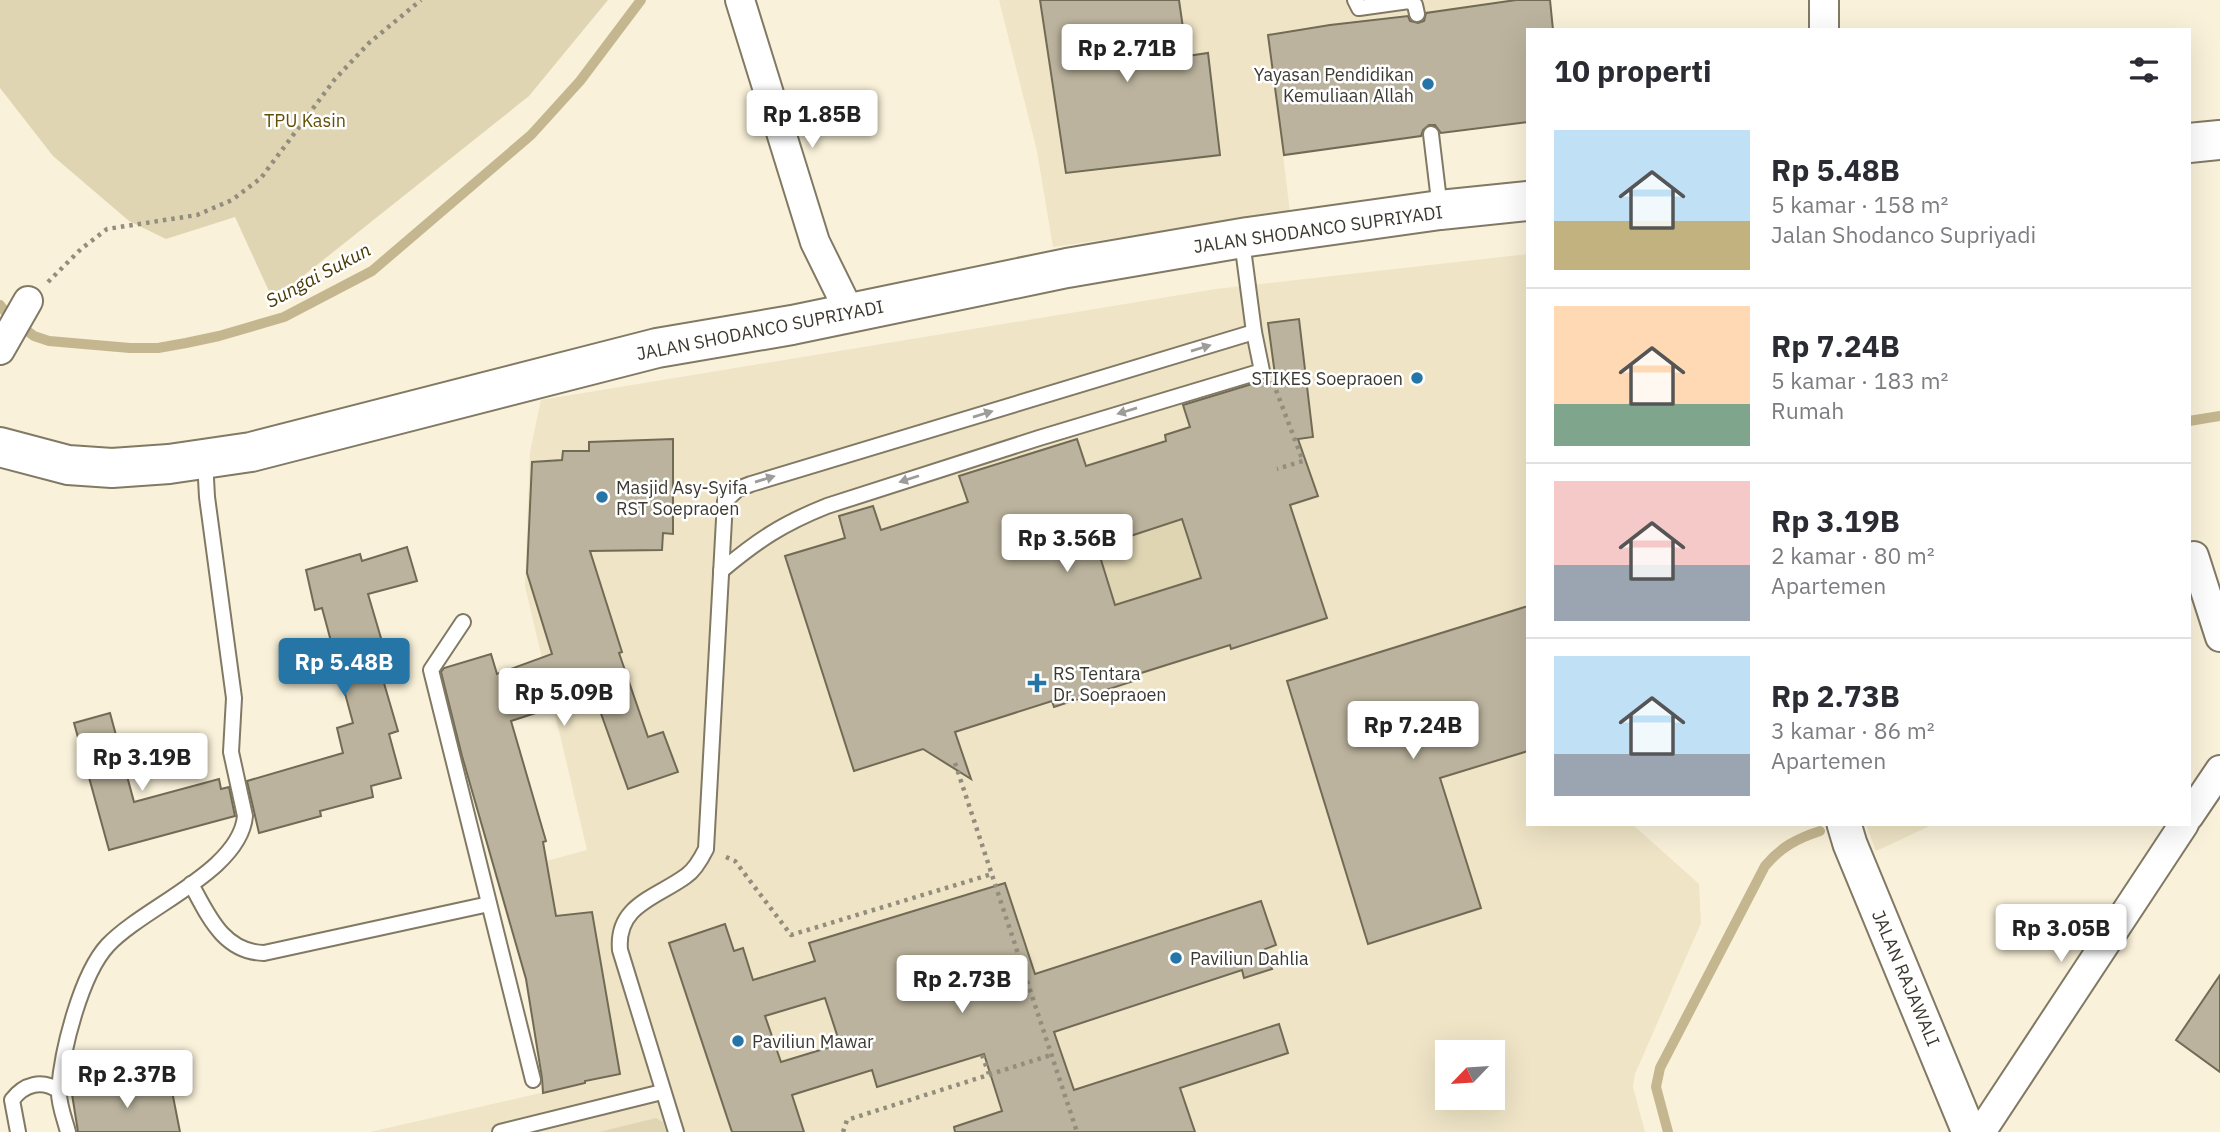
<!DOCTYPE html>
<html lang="id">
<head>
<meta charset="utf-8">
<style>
  body { margin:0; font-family:"IBM Plex Sans",sans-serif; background:#f7f7f7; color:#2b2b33; height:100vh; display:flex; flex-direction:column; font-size:26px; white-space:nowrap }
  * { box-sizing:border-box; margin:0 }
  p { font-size:23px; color:#7c7c81 }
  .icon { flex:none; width:38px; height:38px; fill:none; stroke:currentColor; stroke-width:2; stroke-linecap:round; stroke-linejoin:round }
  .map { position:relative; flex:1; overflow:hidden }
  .sheet { position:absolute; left:1526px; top:28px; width:665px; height:798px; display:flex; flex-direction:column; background:#fff; border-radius:0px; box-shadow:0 7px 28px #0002 }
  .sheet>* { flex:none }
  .needle { width:46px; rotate:245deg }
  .controls { position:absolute; left:1435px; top:1040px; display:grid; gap:14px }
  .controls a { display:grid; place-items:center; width:70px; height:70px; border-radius:0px; background:#fff; box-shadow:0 7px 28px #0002; font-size:35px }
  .price { position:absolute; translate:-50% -60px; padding:0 16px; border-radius:7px; background:#fff; color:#222; font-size:23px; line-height:46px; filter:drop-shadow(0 2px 4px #0008) }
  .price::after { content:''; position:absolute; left:50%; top:42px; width:21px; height:16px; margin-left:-10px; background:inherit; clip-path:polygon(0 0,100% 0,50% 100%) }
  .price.on { background:#2675a7; color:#fff }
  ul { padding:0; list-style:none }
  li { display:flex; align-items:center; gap:21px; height:175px; padding:0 28px }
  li+li { border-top:2px solid #e1e1e2 }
  li span { display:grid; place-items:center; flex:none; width:196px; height:140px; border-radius:0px; color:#555 }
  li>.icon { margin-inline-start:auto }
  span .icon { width:84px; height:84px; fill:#fffc; stroke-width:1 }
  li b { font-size:30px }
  h2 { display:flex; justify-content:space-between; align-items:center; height:84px; padding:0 28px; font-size:30px }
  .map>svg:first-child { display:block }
  .built { fill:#efe4c6; fill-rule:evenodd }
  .green { fill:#e0d5b3 }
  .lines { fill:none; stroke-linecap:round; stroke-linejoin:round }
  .stream { stroke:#c4b68f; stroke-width:10 }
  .building { fill:#bbb39d; stroke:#716a55; stroke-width:2; fill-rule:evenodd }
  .service-casing { stroke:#817964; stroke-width:18 }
  .minor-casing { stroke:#817964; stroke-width:32 }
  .tertiary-casing { stroke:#817964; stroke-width:37 }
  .primary-casing { stroke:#817964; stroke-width:42 }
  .path { stroke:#928d7d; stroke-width:4.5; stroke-dasharray:3.5 5; stroke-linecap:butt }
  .service { stroke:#fff; stroke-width:14 }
  .minor { stroke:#fff; stroke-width:28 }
  .tertiary { stroke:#fff; stroke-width:33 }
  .primary { stroke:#fff; stroke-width:38 }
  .oneway { fill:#9e9c98 }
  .poi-dot { fill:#2675a7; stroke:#fff; stroke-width:2.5 }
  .labels { text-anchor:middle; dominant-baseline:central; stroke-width:5; stroke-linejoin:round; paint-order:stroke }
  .poi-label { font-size:18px; fill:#3c3930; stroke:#fff; text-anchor:start }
  .park-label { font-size:18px; fill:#634f08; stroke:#fff }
  .street-label { font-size:18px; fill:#3c3930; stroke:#fff }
  .water-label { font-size:19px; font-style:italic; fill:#483905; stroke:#fff }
</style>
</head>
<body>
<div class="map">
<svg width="2220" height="1132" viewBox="0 0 2220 1132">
  <rect width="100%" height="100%" fill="#f9f1d9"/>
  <!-- built -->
  <g class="built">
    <polygon points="999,0 1516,0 1432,13 1448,132 1420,136 1405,17 1330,25 1269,35 1290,213 1053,247 1037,151"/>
    <path d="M1528 254V824H1632L1699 884 1701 923 1635 1074 1633 1087 1645 1132H370L585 1083 546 861 587 850 525 586 530 452 541 400 1216 289ZM1447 1052H1493V1097H1447Z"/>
    <polygon points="1866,824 1934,824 1876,851"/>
  </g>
  <!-- green -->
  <g class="green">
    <polygon points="0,0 608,0 529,96 273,300 235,217 166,239 129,221 53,156 0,88"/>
    <polygon points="1182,519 1201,578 1115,605 1097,547"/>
    <polygon points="656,1118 663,1122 666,1132 599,1132"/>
  </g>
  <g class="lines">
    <!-- stream -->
    <g class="stream">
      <polyline points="0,305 10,318 34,336 49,341 130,348 158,348 186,343 219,336 284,317 372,271 531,135 580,81 641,0"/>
      <polyline points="2189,421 2220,416"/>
      <path d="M1668 1132 1656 1087 1660 1068 1765 866C1781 847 1796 839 1820 831"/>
    </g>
  </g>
  <!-- building -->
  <g class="building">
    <polygon points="1040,0 1179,0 1187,56 1208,53 1220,155 1066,173"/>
    <polygon points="1516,0 1550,0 1553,30 1528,30 1528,122 1441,133 1435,125 1429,125 1423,130 1421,136 1284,155 1268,35 1330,25 1408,16 1410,21 1418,23 1424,21 1426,13"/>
    <path d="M1299 319 1313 437 1298 439 1318 496 1290 505 1327 618 1231 649 1230 645 1138 674 1140 679 1054 707 1052 701 955 732 971 779 923 749 854 771 785 556 845 538 839 516 873 506 881 530 968 502 959 476 1077 439 1086 466 1166 441 1165 435 1190 427 1183 405 1252 384 1276 382 1268 323ZM1182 519 1201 578 1115 605 1097 547Z"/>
    <polygon points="673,439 673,534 663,533 662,550 590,551 622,652 619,653 648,737 663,732 678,772 628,789 594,694 511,721 546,841 543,842 556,916 592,912 620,1074 585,1081 585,1083 543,1093 542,1078 526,979 462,756 441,672 444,668 491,654 497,674 552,654 527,573 532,462 562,460 563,451 589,451 589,442"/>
    <polygon points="407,547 417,581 368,594 383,645 374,649 398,731 389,734 401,778 371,786 373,797 320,811 321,816 259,833 247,781 343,753 337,728 353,723 322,608 315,610 306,570 360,554 362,561"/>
    <polygon points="1528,606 1528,751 1440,778 1481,908 1368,944 1287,681"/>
    <polygon points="110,713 134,802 219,779 221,789 229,787 235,816 109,850 74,723"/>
    <path d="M1005 883 1035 974 1261 901 1276 945 1265 949 1272 969 1244 978 1242 970 1054 1032 1074 1090 1279 1024 1288 1053 1180 1088 1195 1132H955L954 1127 1002 1111 984 1054 877 1087 872 1070 792 1095 804 1132H732L669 943 725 924 734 951 743 948 753 980 815 961 809 943ZM825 998 840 1044 781 1062 765 1016Z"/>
    <polygon points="2220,975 2220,1072 2176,1040"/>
    <polygon points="170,1081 180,1132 78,1132 72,1094"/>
  </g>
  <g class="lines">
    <defs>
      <g id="service">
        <polyline points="1355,0 1359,8 1409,1 1415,5 1417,14"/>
        <polyline points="1431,134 1440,209"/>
        <path d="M721 571C758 540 782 524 827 506L1039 438 1262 371 1254 332 1242 241"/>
        <polyline points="463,622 431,670 533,1080"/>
        <path d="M191 884C208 915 223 952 264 953L489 904"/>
        <path d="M18 1132 12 1100C24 1084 42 1079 59 1091"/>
        <path d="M68 1132C65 1120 58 1103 59 1090 62 1050 81 974 108 945 145 906 240 871 245 816L231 752 234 698 207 497 205 460"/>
        <polyline points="500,1132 662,1092"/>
        <path d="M676 1132 620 950C616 905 656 898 686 876 695 870 701 859 706 849L725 501 738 489 751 484 1254 332"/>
      </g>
      <g id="minor">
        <polyline points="740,0 815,242 850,313"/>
        <polyline points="1824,30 1824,0"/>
        <polyline points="0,350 28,301"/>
        <polyline points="2194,556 2220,637"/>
        <polyline points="2189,816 2220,770"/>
        <polyline points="1981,1132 2184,824"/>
      </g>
      <polyline id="tertiary" points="1844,824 1850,844 1969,1132"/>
      <g id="primary">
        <polyline points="2189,143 2220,140"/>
        <polyline points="0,447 68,465 112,468 169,464 251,452 657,348 792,325 1067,268 1248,237 1440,210 1528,201"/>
      </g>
    </defs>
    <!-- service casing -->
    <use href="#service" class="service-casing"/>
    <!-- minor casing -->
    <use href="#minor" class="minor-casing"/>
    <!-- tertiary casing -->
    <use href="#tertiary" class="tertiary-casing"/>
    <!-- primary casing -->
    <use href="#primary" class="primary-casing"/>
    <!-- path -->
    <g class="path">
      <polyline points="48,282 81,249 107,229 197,215 232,200 261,178 335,79 369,43 421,0"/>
      <polyline points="1276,390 1303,461 1277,469"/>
      <polyline points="955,763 1077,1132"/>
      <polyline points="726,857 735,861 791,935 992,874"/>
      <polyline points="982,1055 989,1074"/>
      <polyline points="843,1132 847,1120 1051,1055"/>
    </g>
    <!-- service -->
    <use href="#service" class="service"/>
    <!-- minor -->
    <use href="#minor" class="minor"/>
    <!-- tertiary -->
    <use href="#tertiary" class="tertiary"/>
    <!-- primary -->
    <use href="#primary" class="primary"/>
  </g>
  <!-- one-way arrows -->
  <defs><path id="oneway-solid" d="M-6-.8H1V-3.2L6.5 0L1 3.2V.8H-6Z" transform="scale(1.75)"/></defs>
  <g class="oneway">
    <use href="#oneway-solid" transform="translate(1201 348) rotate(-17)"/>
    <use href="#oneway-solid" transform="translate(1127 411) rotate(163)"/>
    <use href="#oneway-solid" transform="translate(983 414) rotate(-17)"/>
    <use href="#oneway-solid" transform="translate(765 479) rotate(-17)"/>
    <use href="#oneway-solid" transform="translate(909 479) rotate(162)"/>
  </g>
  <!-- markers -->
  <g class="poi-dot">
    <circle cx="1428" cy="84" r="7"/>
    <circle cx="1417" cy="378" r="7"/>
    <circle cx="602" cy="497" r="7"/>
    <path d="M1033.5 672.5h7v7h7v7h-7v7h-7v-7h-7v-7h7z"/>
    <circle cx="1176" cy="958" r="7"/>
    <circle cx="738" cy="1041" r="7"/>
  </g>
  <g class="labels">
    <!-- poi labels -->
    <g class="poi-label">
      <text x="1414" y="74" text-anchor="end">Yayasan Pendidikan<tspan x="1414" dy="21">Kemuliaan Allah</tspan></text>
      <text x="1403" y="378" text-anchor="end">STIKES Soepraoen</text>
      <text x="616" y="487">Masjid Asy-Syifa<tspan x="616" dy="21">RST Soepraoen</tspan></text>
      <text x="1053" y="673">RS Tentara<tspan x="1053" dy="21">Dr. Soepraoen</tspan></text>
      <text x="1190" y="958">Paviliun Dahlia</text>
      <text x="752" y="1041">Paviliun Mawar</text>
    </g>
    <!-- park labels -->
    <g class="park-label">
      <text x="305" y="120">TPU Kasin</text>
    </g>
    <!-- street labels -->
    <g class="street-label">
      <text transform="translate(1318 229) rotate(-8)">JALAN SHODANCO SUPRIYADI</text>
      <text transform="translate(760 330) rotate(-11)">JALAN SHODANCO SUPRIYADI</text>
      <text transform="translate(1906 978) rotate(67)">JALAN RAJAWALI</text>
    </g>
    <!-- water labels -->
    <g class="water-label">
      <text transform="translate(318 275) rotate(-28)">Sungai Sukun</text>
    </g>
  </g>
</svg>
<div class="controls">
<a><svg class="needle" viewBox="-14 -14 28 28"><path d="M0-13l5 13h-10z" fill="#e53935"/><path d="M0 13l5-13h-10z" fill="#7c7c81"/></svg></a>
</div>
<b class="price" style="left:1127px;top:84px">Rp 2.71B</b>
<b class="price" style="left:812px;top:150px">Rp 1.85B</b>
<b class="price" style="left:1067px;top:574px">Rp 3.56B</b>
<b class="price on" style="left:344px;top:698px">Rp 5.48B</b>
<b class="price" style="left:564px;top:728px">Rp 5.09B</b>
<b class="price" style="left:1413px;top:761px">Rp 7.24B</b>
<b class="price" style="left:142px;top:793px">Rp 3.19B</b>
<b class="price" style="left:2061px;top:964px">Rp 3.05B</b>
<b class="price" style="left:962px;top:1015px">Rp 2.73B</b>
<b class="price" style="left:127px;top:1110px">Rp 2.37B</b>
<section class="sheet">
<h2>10 properti<svg class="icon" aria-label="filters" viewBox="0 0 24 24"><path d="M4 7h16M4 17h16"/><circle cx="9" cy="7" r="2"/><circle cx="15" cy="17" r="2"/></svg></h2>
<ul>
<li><span style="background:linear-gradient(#bfe0f5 65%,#c2b280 0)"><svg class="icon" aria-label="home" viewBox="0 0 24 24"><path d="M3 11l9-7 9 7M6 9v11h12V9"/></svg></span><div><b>Rp 5.48B</b><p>5 kamar · 158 m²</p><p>Jalan Shodanco Supriyadi</p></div></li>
<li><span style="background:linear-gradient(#ffd9b3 70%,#7fa58c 0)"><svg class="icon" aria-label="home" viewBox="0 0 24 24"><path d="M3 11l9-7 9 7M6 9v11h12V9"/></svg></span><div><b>Rp 7.24B</b><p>5 kamar · 183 m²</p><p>Rumah</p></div></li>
<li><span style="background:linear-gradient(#f6c9c9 60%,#9aa5b1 0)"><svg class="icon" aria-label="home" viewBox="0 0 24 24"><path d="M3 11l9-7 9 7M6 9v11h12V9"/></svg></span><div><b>Rp 3.19B</b><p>2 kamar · 80 m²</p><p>Apartemen</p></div></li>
<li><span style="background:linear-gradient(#bfe0f5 70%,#9aa5b1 0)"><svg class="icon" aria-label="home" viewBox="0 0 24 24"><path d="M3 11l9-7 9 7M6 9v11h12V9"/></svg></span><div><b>Rp 2.73B</b><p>3 kamar · 86 m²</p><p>Apartemen</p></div></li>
</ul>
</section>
</div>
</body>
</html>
